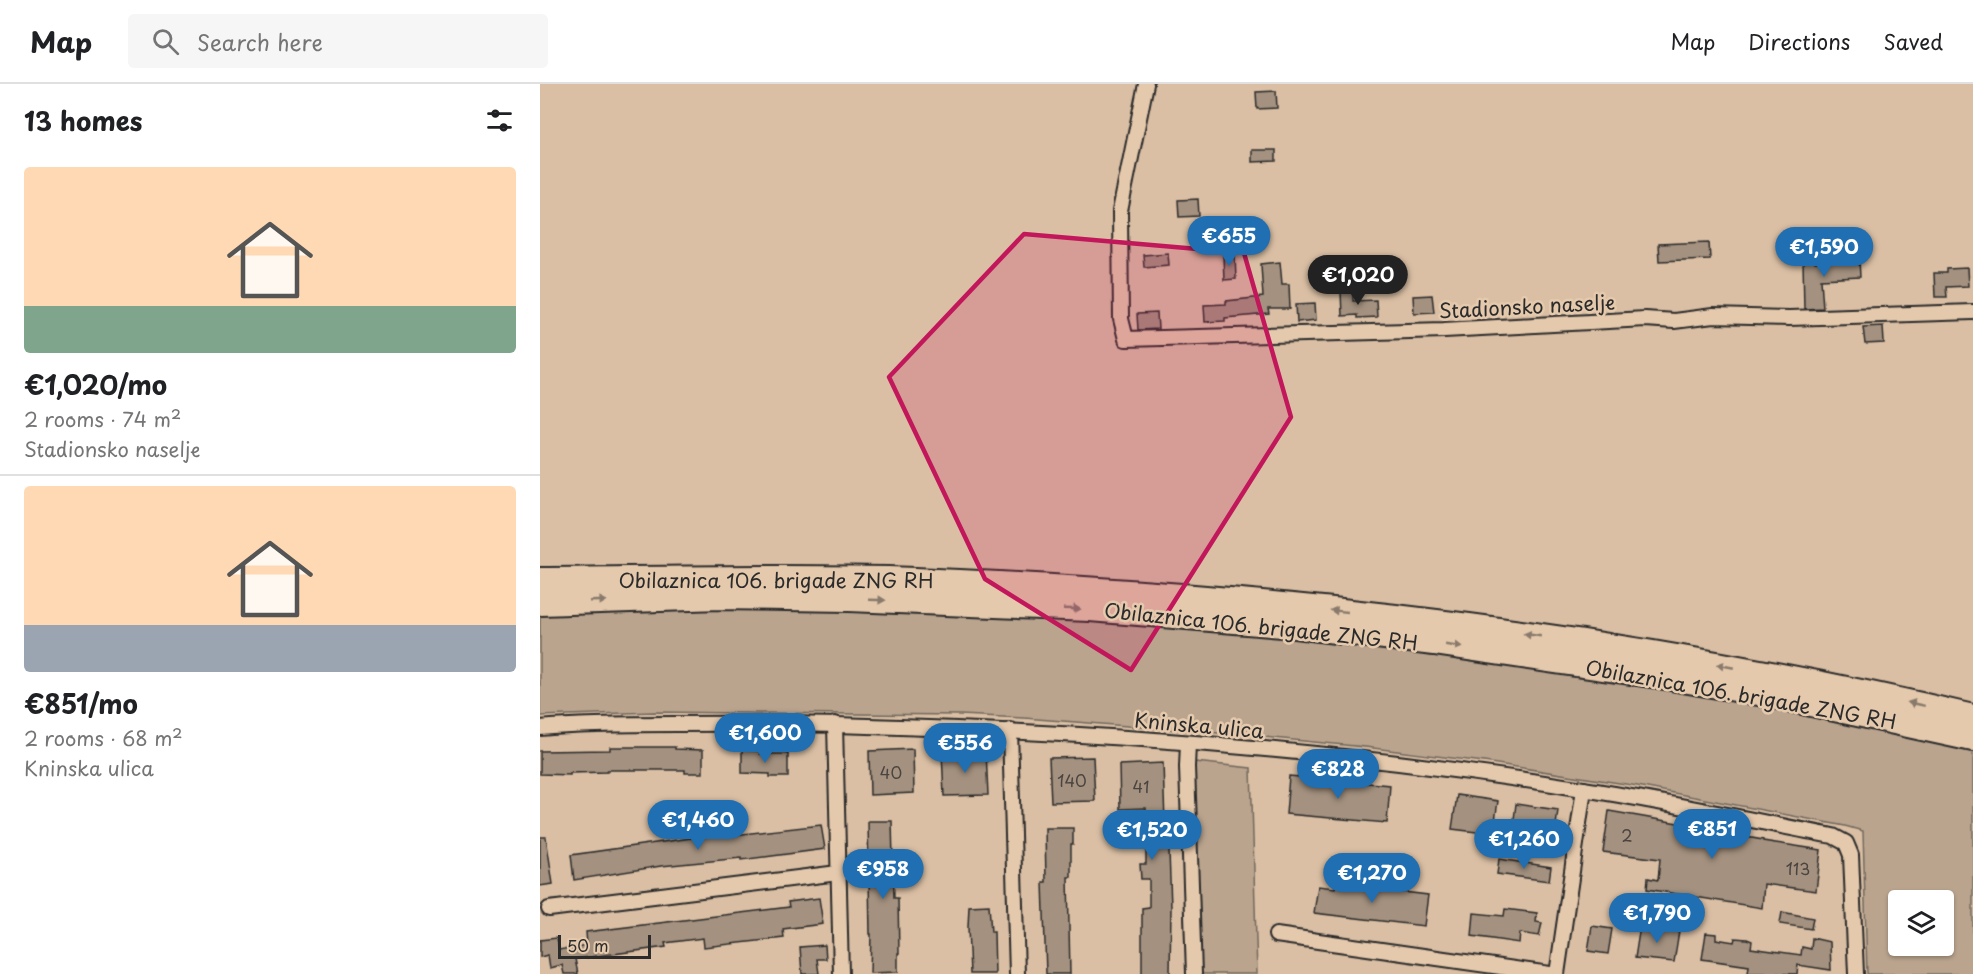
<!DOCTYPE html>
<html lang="en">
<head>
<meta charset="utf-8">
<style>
  body { margin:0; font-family:"Playpen Sans",sans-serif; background:#f6f6f6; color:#202124; height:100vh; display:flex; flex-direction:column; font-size:22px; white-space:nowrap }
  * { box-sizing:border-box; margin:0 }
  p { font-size:20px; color:#757577 }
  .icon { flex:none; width:33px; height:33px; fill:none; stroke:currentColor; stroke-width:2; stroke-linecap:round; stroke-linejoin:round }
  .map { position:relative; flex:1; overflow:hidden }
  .panel { display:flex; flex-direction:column; background:#fff; width:540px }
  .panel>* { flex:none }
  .tools { position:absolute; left:1348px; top:806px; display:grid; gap:12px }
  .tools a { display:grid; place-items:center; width:66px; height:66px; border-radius:6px; background:#fff; box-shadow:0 2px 4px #0004; font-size:30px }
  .scale { position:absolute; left:18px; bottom:15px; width:93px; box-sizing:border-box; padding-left:6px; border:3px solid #2b2b2b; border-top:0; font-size:16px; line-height:21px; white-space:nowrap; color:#2b2b2b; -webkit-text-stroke:4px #e5c9ac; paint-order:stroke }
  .price { position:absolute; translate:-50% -51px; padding:0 14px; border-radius:21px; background:#1f6fb2; color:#fff; font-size:20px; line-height:39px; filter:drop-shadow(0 2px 3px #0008) }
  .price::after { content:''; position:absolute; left:50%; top:36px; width:18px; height:14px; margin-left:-9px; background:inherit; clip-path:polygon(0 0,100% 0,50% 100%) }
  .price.on { background:#222; color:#fff }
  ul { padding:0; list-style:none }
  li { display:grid; align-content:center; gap:12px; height:318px; padding:0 24px }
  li+li { border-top:2px solid #e0e0e0 }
  li span { display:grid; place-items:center; height:186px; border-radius:6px; color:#555 }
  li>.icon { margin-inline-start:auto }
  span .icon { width:108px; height:108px; fill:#fffc; stroke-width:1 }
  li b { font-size:26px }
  h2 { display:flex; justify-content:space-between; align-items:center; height:72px; padding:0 24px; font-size:26px }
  header { display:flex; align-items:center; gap:36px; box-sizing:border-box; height:84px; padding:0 30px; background:#fff; border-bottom:2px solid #e0e0e0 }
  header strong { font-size:28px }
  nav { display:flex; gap:33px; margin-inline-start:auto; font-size:21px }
  .search { width:420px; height:54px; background:#f6f6f6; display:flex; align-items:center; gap:15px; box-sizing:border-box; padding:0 21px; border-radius:6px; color:#757577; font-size:22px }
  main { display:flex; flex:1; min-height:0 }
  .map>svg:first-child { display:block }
  .green { fill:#baa48e; stroke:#72685c; stroke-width:1.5; fill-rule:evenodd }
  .building { fill:#a4917f; stroke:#2b2b2b; stroke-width:1.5 }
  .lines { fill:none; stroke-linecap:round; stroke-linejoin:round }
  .street-casing { stroke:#2b2b2b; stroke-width:18 }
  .highway-casing { stroke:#2b2b2b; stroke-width:28 }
  .street { stroke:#e5c9ac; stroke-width:14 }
  .highway { stroke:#e5c9ac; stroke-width:24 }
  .oneway { fill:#887a6c }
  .marked { fill:#c2185b; fill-opacity:0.2; stroke:#c2185b; stroke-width:4.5; stroke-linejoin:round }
  .labels { text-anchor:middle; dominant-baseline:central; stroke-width:5; stroke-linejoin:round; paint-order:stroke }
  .number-label { font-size:16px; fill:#494440 }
  .street-label { font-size:20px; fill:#2b2b2b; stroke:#e5c9ac }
</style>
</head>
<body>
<header>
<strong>Map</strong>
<div class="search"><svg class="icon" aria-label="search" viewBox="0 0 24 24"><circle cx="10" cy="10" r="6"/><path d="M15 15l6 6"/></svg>Search here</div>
<nav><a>Map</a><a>Directions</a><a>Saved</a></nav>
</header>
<main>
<section class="panel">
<h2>13 homes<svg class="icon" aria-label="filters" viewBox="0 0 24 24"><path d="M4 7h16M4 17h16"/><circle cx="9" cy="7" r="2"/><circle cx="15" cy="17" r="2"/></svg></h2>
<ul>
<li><span style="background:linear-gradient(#ffd9b3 75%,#7fa58c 0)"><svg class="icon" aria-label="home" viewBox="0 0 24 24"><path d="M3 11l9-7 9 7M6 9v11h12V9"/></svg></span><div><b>€1,020/mo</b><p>2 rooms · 74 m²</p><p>Stadionsko naselje</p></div></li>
<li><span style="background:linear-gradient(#ffd9b3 75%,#9aa5b1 0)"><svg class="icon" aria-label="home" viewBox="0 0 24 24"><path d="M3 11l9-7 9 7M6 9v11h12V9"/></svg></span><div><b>€851/mo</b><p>2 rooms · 68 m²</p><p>Kninska ulica</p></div></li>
</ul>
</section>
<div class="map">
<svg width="1433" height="890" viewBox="0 0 1433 890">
  <rect width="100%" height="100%" fill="#dabfa4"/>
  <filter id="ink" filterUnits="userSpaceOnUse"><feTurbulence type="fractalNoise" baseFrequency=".0167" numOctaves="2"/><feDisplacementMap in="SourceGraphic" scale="12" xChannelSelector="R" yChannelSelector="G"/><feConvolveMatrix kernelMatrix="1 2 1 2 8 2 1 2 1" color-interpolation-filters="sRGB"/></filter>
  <g filter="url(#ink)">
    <!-- green -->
    <g class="green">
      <path d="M245 521 671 541 1120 598 1433 660V890H1327L1323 747 1305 742 1092 701 944 678 825 663 704 651 484 634 420 631 113 628 0 632V526ZM1359 816H1404V861H1359Z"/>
      <polygon points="655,678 711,684 717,890 660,890"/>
    </g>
    <!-- building -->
    <g class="building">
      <polygon points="736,7 737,24 717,25 716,8"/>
      <polygon points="712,66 736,66 736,77 712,78"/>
      <polygon points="658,115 659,132 639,133 638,116"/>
      <polygon points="1169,158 1170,175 1119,177 1118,160"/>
      <polygon points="628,169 629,181 604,183 603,171"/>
      <polygon points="683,171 695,171 696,195 684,196"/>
      <polygon points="1275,175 1275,179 1319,176 1320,193 1281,195 1283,224 1264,225 1263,176"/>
      <polygon points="740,178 742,200 749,200 750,225 728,225 729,230 685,234 685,237 665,238 664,221 686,220 686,217 723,213 721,180"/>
      <polygon points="1427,184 1428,202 1406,203 1407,213 1395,213 1394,189 1407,189 1407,185"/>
      <polygon points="801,207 813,207 813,217 836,216 837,233 817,234 817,231 802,232"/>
      <polygon points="892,211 894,228 874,229 873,212"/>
      <polygon points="775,219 776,236 757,238 756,220"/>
      <polygon points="617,229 618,245 598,246 597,230"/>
      <polygon points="1343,242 1344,259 1325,260 1323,243"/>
      <polygon points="70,663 135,663 135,665 163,666 163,689 145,689 145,686 67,686 67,688 30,689 30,691 0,690 0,667 70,666"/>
      <polygon points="373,665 374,709 330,711 329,667"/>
      <polygon points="202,666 220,667 220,670 248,670 248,693 230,693 230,690 202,689"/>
      <polygon points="446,667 448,711 404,712 402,668"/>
      <polygon points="553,673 555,717 511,718 509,674"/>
      <polygon points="623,679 625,739 628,739 631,823 630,890 602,890 602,824 609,823 609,795 601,795 600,780 606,780 606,724 580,725 579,681"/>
      <polygon points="749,692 850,701 847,739 746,730"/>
      <polygon points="917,711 958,717 953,750 912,745"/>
      <polygon points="976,720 1018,726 1013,764 971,758"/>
      <polygon points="1069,727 1166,744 1166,746 1223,756 1223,757 1281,766 1276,807 1224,800 1222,824 1107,805 1108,794 1118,796 1120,775 1063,768"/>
      <polygon points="328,737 352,737 354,814 358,814 359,869 358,869 358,888 330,889 331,850 330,850"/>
      <polygon points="281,741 285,765 201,776 201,774 121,782 34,796 31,771 151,754 194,749 194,751"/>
      <polygon points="505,744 533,744 533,760 531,760 531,793 528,793 530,890 506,890 503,798 506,798"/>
      <polygon points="0,753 6,753 13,800 0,802"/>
      <polygon points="959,775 1011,783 1009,797 957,790"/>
      <polygon points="796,800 888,811 884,842 774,829 778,802 795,804"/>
      <polygon points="279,814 283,840 243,845 244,854 164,863 163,854 125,859 126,863 35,875 38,890 24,890 22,881 10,884 8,871 0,873 0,856 17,854 19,866 47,861 46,848 249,823 248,818"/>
      <polygon points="449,821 451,848 454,848 455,890 430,890 428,843 429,822"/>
      <polygon points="965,825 997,829 996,838 1002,839 999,852 980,849 979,859 932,852 934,829 964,832"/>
      <polygon points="1242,828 1273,834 1271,845 1240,840"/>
      <polygon points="1052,842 1072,845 1068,870 1048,867"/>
      <polygon points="1100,842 1139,847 1134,878 1095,874"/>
      <polygon points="1166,849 1176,850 1176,855 1194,858 1195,854 1207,855 1212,857 1211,864 1261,871 1262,863 1271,865 1272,854 1290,858 1291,886 1258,881 1257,890 1208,889 1209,882 1162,875"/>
      <polygon points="285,861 286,875 277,875 279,890 262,890 260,863"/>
    </g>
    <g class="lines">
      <defs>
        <g id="street">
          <polyline points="606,0 580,127 581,235 586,255 904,246 1105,235 1134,237 1173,232 1249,234 1433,228"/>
          <polyline points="295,640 301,890"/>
          <path d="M0 644C45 640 92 640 137 640 211 639 285 640 360 643 588 650 817 668 1043 705 1127 718 1210 736 1293 752L1306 759 1311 771 1316 890"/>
          <polyline points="470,646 477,890"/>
          <polyline points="648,659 647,683 654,890"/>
          <polyline points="9,825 298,789"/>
          <polyline points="736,851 1010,890"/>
          <polyline points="1017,890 1044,705"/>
        </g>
        <g id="highway">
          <path d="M0 496C116 495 232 492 348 495 413 497 479 501 544 505 842 524 1141 564 1433 633"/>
          <polyline points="0,519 180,513 309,515 550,525 755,542 894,559 1131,594 1230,611 1433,655"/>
        </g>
      </defs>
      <!-- street casing -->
      <use href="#street" class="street-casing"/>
      <!-- highway casing -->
      <use href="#highway" class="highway-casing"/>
      <!-- street -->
      <use href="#street" class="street"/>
      <!-- highway -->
      <use href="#highway" class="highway"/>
    </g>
    <!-- one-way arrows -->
    <defs><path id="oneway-solid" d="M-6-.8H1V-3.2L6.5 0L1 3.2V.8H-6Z" transform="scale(1.5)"/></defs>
    <g class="oneway">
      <use href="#oneway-solid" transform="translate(337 516) rotate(2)"/>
      <use href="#oneway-solid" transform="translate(58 517) rotate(-2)"/>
      <use href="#oneway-solid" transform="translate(532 525) rotate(2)"/>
      <use href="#oneway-solid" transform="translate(799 527) rotate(-174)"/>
      <use href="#oneway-solid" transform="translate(992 551) rotate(-172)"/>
      <use href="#oneway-solid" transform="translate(914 562) rotate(8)"/>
      <use href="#oneway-solid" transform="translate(1185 582) rotate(-169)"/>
      <use href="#oneway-solid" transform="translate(1376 620) rotate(-168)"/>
    </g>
  </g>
  <!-- marked area -->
  <path class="marked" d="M484 150 704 169 751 333 591 586 445 495 349 293Z"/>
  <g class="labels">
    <!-- number labels -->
    <g class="number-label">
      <text x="351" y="688">40</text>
      <text x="532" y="696">140</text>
      <text x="601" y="702">41</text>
      <text x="1087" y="751">2</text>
      <text x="1258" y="784">113</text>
    </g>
    <!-- street labels -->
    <g class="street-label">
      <text transform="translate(987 222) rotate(-3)">Stadionsko naselje</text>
      <text x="236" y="496">Obilaznica 106. brigade ZNG RH</text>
      <text transform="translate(721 542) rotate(6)">Obilaznica 106. brigade ZNG RH</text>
      <text transform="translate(1201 610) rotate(10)">Obilaznica 106. brigade ZNG RH</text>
      <text transform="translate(659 641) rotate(5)">Kninska ulica</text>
    </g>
  </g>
</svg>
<div class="tools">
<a><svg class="icon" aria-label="layers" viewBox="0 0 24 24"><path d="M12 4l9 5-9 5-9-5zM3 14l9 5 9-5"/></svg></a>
</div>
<div class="scale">50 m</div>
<b class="price" style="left:689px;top:183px">€655</b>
<b class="price" style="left:1284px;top:194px">€1,590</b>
<b class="price on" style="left:818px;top:222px">€1,020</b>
<b class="price" style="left:225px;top:680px">€1,600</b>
<b class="price" style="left:425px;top:690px">€556</b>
<b class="price" style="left:798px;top:716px">€828</b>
<b class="price" style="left:158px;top:767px">€1,460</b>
<b class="price" style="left:1172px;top:776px">€851</b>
<b class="price" style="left:612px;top:777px">€1,520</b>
<b class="price" style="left:984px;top:786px">€1,260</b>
<b class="price" style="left:343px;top:816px">€958</b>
<b class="price" style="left:832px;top:820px">€1,270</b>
<b class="price" style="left:1117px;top:860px">€1,790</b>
</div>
</main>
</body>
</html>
